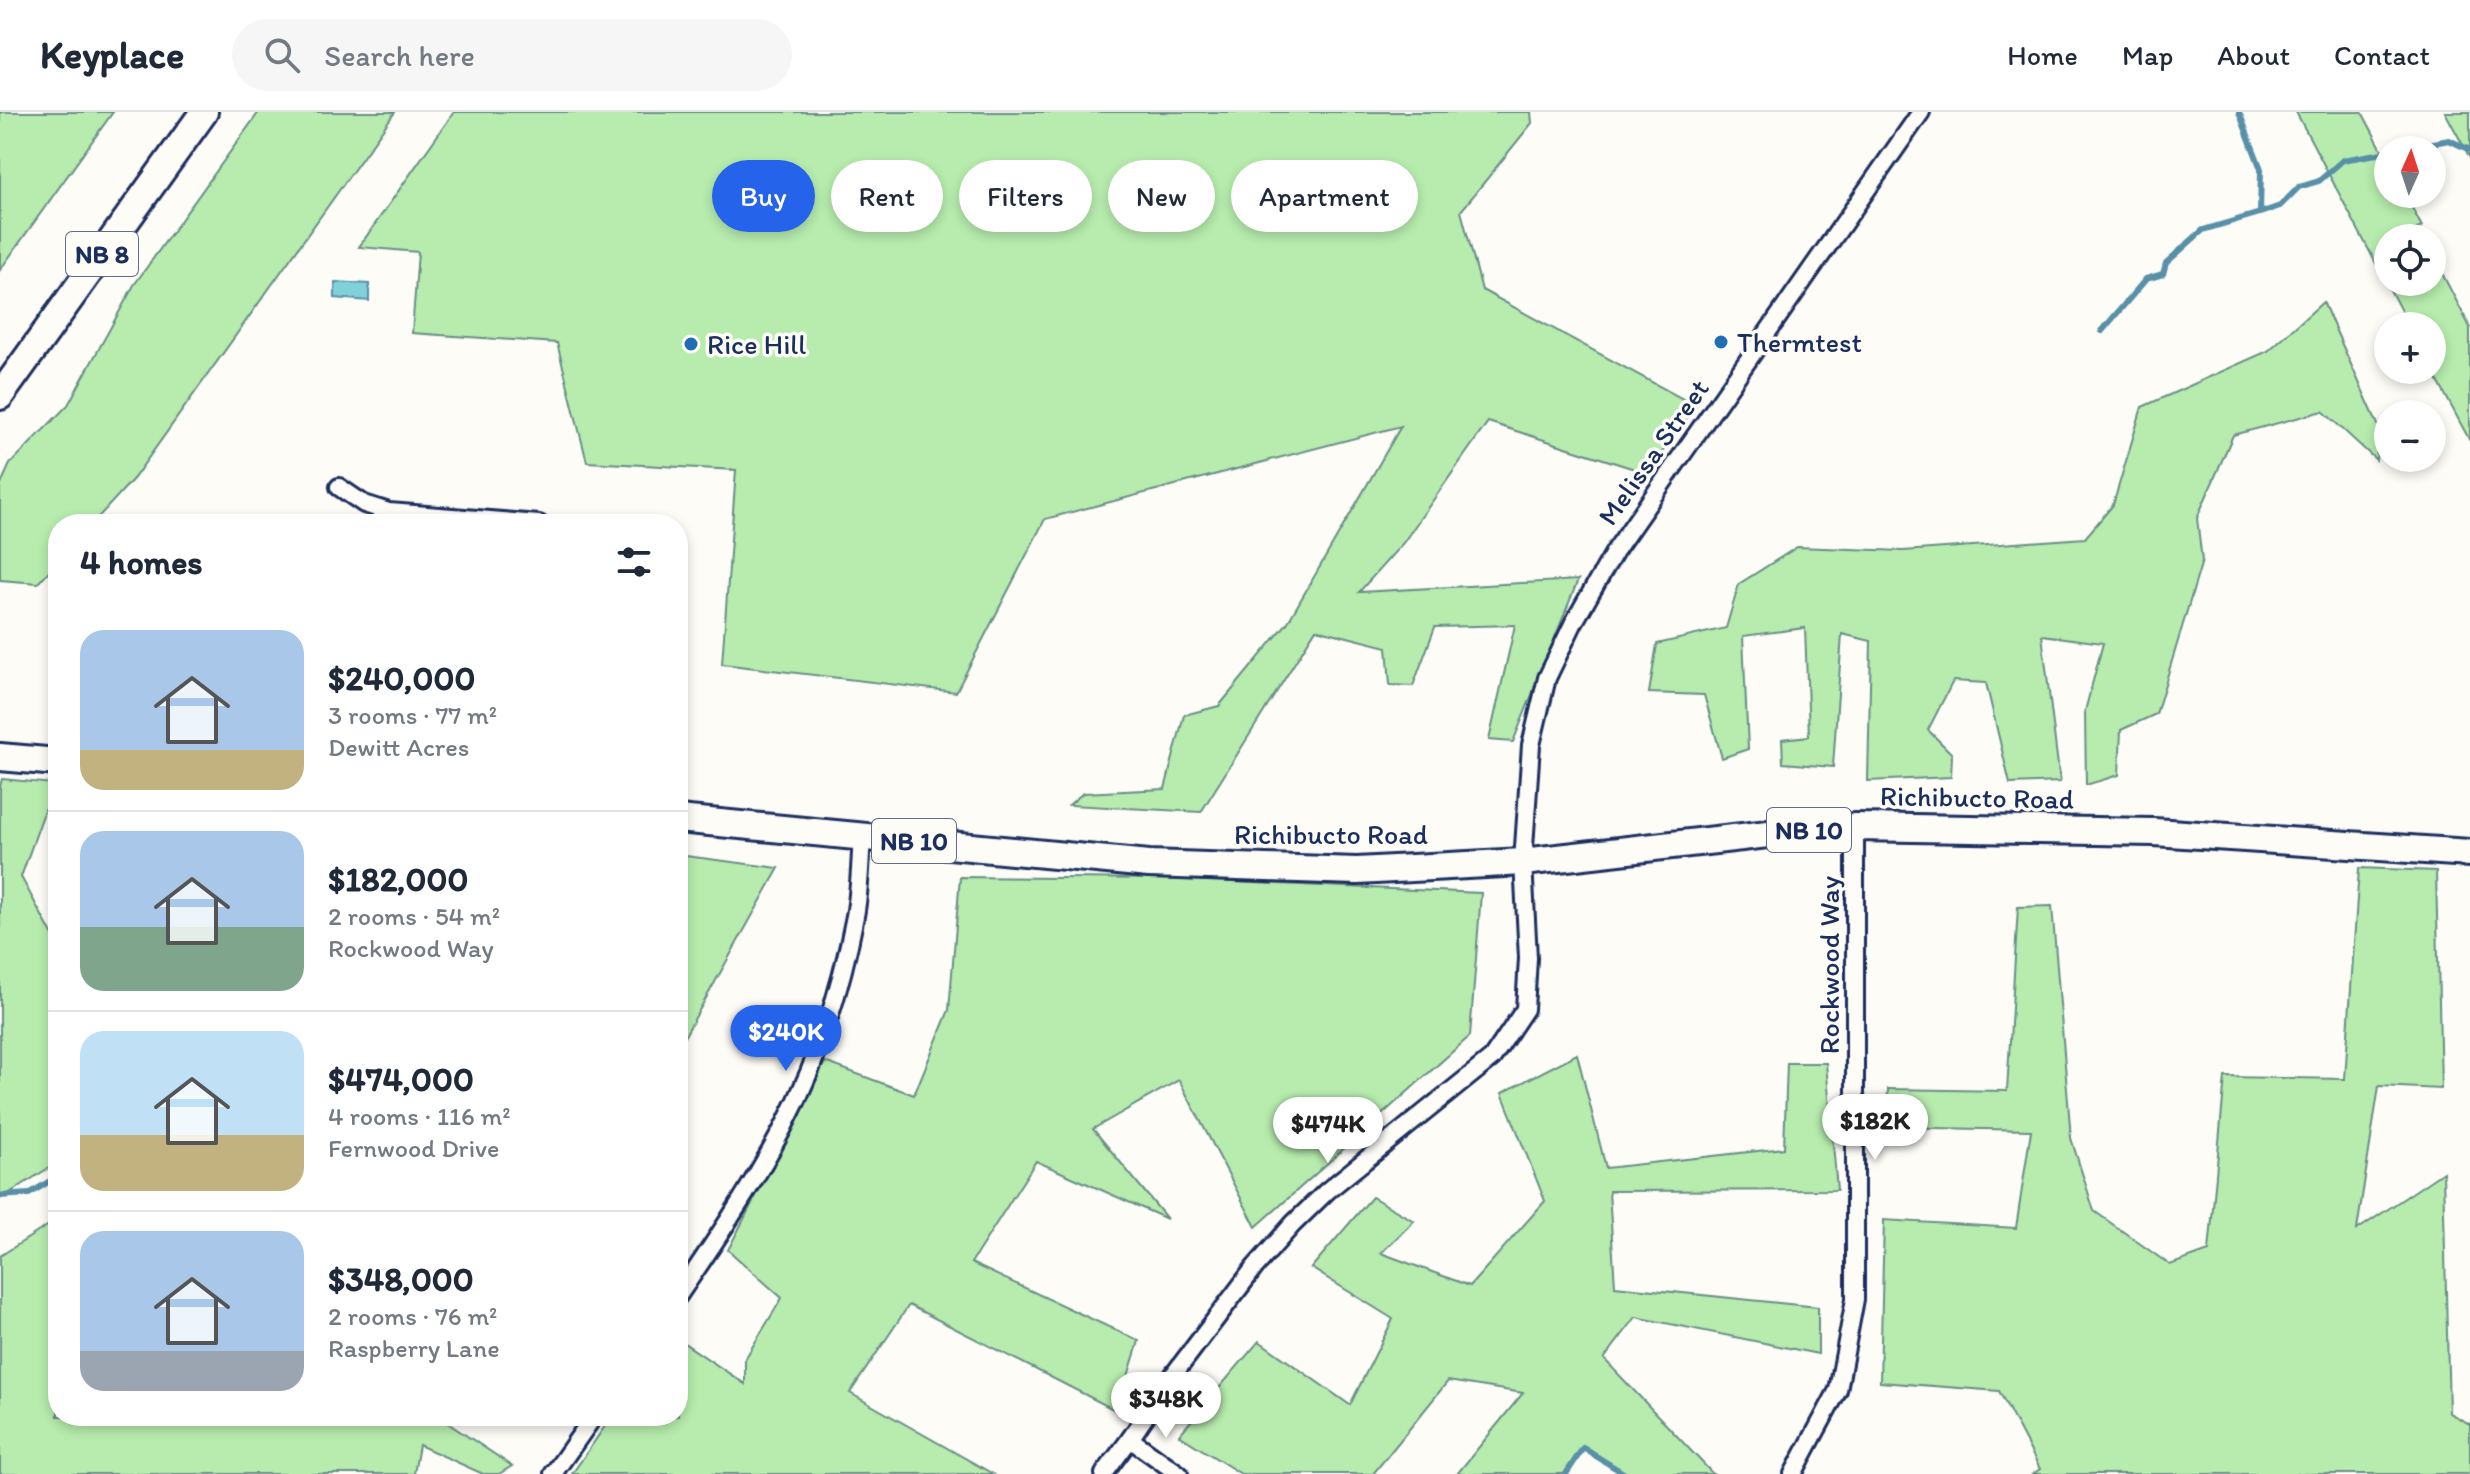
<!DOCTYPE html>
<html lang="en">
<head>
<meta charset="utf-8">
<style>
  body { margin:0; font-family:Itim,sans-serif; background:#f6f6f7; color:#1f2937; height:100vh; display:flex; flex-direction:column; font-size:30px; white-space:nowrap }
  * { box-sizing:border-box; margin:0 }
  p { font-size:26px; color:#747a83 }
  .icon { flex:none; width:44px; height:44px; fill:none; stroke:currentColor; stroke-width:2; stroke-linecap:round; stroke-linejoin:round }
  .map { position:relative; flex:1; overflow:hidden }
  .panel { position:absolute; left:48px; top:402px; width:640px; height:912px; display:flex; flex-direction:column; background:#fff; border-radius:32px; box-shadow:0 4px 12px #0003 }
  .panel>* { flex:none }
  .hud { position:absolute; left:712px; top:48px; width:760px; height:72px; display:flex; gap:16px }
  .needle { width:52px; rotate:3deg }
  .tools { position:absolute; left:2374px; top:24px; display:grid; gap:16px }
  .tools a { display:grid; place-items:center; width:72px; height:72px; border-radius:50%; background:#fff; box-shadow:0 4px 12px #0003; font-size:40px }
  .price { position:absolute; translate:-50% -68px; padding:0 18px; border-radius:28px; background:#fff; color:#222; font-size:26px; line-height:52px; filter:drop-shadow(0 2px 4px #0008) }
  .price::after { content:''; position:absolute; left:50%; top:48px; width:24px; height:18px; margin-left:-12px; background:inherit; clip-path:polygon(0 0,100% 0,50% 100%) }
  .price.on { background:#2563eb; color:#fff }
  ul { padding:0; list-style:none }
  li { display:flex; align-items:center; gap:24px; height:200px; padding:0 32px }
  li+li { border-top:2px solid #e0e1e3 }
  li span { display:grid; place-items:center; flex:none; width:224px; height:160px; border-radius:24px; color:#555 }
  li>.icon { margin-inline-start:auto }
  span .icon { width:96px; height:96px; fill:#fffc; stroke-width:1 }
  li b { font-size:34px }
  h2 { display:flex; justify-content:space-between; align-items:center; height:96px; padding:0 32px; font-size:34px }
  .tag { padding:0 28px; border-radius:36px; background:#fff; box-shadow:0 4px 12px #0003; font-size:28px; line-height:72px }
  .tag.on { background:#2563eb; color:#fff }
  header { display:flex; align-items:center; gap:48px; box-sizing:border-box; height:112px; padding:0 40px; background:#fff; border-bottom:2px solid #e0e1e3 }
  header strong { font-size:38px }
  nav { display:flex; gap:44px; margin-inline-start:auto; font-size:28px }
  .search { width:560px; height:72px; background:#f6f6f7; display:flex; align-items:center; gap:20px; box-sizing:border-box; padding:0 28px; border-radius:44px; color:#747a83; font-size:30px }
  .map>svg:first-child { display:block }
  .green { fill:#b7ecae; stroke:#698e86; stroke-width:2 }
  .water { fill:#80d1d9; stroke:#5890a8; stroke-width:2 }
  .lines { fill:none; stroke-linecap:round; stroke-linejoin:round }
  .stream { stroke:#5890a8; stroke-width:6 }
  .minor-casing { stroke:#1b2f5e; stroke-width:22 }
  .primary-casing { stroke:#1b2f5e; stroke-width:32 }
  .trunk-casing { stroke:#1b2f5e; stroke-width:32 }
  .minor { stroke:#fdfcf7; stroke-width:16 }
  .primary { stroke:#fdfcf7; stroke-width:26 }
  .trunk { stroke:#fdfcf7; stroke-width:26 }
  .poi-dot { fill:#1f6fb2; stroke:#fdfcf7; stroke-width:3 }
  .labels { text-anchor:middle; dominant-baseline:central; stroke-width:7; stroke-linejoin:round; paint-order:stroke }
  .shield { fill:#fdfcf7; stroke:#5f6c8c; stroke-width:2 }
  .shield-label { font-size:26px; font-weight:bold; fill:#1b2f5e }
  .poi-label { font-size:28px; fill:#1b2f5e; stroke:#fdfcf7; text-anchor:start }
  .street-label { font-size:28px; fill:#1b2f5e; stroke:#fdfcf7 }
</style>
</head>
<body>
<header>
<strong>Keyplace</strong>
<div class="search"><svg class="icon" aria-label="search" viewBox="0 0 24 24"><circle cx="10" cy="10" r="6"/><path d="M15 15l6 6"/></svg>Search here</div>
<nav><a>Home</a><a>Map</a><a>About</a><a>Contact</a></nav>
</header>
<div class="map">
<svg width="2470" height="1362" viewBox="0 0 2470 1362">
  <rect width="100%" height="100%" fill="#fdfcf7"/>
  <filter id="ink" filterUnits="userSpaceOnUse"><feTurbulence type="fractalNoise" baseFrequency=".0125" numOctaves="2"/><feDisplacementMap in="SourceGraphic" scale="16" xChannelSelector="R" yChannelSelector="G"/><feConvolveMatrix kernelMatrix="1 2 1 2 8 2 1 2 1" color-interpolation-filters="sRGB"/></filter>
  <g filter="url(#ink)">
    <!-- green -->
    <g class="green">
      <polygon points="0,0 113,0 0,158"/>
      <polygon points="259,0 395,0 134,366 92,412 58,412 58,449 38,471 0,468 0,374 10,352 68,293 134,173"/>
      <polygon points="454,0 1531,0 1532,11 1461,99 1482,178 1696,294 1647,361 1488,310 1403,431 1359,480 1578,468 1513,630 1489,628 1515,513 1435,515 1413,574 1390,573 1387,535 1316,517 1201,700 1069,693 1083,681 1165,677 1184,603 1219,594 1288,510 1401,314 1045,407 956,580 722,552 736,358 587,350 557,231 412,221 418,140 359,135"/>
      <polygon points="2296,0 2362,0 2388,49 2388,82 2405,82 2422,115 2394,126 2388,126 2388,170 2432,170 2432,145 2434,146 2470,215 2470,329 2432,258 2432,214 2409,214"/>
      <polygon points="2445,0 2470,0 2470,46"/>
      <polygon points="2323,190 2379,315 2376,348 2323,299 2233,323 2197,406 2202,449 2156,602 2121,618 2119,663 2086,673 2085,599 2103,531 2042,523 2060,670 2010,672 1986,571 1953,569 1928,618 1952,642 1951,665 1868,669 1871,529 1842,522 1833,655 1783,651 1782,627 1809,624 1805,516 1743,524 1748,637 1722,646 1704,583 1649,581 1657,532 1726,516 1739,472 1797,435 1903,439 2085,426 2113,393 2142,295 2268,239"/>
      <polygon points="2,667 54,672 21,765 54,826 58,826 58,1050 0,1087 0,674"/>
      <polygon points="678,743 779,756 678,936"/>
      <polygon points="2359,756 2436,759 2441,977 2379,974 2357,1118 2443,1060 2449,1301 2470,1312 2470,1362 2033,1362 2040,1357 1999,1279 1880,1270 1884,1108 2016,1116 2031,1018 1887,1015 1888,977 2007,979 2018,795 2052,794 2071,1026 2094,1099 2170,1153 2209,1139 2225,965 2345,967"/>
      <polygon points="960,765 1165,767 1481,781 1470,924 1256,1115 1179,968 1093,1017 1167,1107 1036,1049 971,1151 1139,1229 1117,1299 909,1193 850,1281 993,1362 572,1362 612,1304 678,1304 678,1227 745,1272 745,1247 782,1186 728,1138 825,950 914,983 949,898"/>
      <polygon points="1577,942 1606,1056 1784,1036 1787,951 1826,951 1837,1078 1609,1079 1615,1174 1818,1195 1818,1242 1636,1205 1604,1247 1713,1362 1625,1362 1583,1337 1566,1362 1457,1362 1523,1281 1448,1269 1373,1362 1241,1362 1179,1323 1259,1229 1350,1293 1393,1207 1311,1156 1372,1085 1414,1109 1381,1141 1470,1174 1545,1089 1502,981"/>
      <polygon points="58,1107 58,1304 437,1304 512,1354 499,1362 483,1362 419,1333 414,1362 0,1362 0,1144"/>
    </g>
    <!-- water -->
    <polygon class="water" points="335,170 369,172 369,189 335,186"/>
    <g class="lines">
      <!-- stream -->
      <g class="stream">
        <polyline points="2397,38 2449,28 2470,38"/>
        <polyline points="2260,101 2280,94 2299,75 2319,69 2343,48 2388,40"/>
        <polyline points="2102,219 2146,167 2163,162 2166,151 2203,118 2260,101 2261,57 2239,0"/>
        <polyline points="0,1084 29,1082 58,1064"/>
        <polyline points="1566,1362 1583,1336 1625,1362"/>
      </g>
      <defs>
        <g id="minor">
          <polyline points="339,375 364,392 389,400 539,412"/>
          <path d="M678 1184C715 1130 751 1076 782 1018 817 952 841 877 855 804 860 778 860 751 862 725"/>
          <polyline points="1130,1327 1179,1362"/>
          <polyline points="553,1362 594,1304"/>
          <polyline points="1104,1362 1130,1327 1174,1262 1255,1155 1293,1112 1327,1079 1492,946 1525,897 1528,846 1523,750 1531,633 1547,566 1574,510 1615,439 1921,0"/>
          <polyline points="1793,1362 1838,1278 1855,1187 1855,715"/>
        </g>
        <g id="primary">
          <polyline points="0,645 58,650"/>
          <polyline points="678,707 1149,752 1357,759 1523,750 1803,718 1855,715 2154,720 2470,741"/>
        </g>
        <polyline id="trunk" points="0,284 204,0"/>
      </defs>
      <!-- minor casing -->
      <use href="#minor" class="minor-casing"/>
      <!-- primary casing -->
      <use href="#primary" class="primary-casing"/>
      <!-- trunk casing -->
      <use href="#trunk" class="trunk-casing"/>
      <!-- minor -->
      <use href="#minor" class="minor"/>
      <!-- primary -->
      <use href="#primary" class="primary"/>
      <!-- trunk -->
      <use href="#trunk" class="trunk"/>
    </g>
  </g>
  <!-- markers -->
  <g class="poi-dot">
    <circle cx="1721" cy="230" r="8"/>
    <circle cx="691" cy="232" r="8"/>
  </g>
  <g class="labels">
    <!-- shield labels -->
    <g class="shield">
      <rect x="66" y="120" width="72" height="44" rx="6"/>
      <rect x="1767" y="696" width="84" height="44" rx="6"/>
      <rect x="872" y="707" width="84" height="44" rx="6"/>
    </g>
    <g class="shield-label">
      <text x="102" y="142">NB 8</text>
      <text x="1809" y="718">NB 10</text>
      <text x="914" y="729">NB 10</text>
    </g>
    <!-- poi labels -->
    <g class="poi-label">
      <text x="1737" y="230">Thermtest</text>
      <text x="707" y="232">Rice Hill</text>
    </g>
    <!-- street labels -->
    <g class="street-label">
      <text transform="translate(1653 340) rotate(-55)">Melissa Street</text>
      <text transform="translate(1977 685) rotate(1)">Richibucto Road</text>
      <text x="1331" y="722">Richibucto Road</text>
      <text transform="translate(1829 853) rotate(-90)">Rockwood Way</text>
    </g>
  </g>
</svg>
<div class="tools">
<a><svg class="needle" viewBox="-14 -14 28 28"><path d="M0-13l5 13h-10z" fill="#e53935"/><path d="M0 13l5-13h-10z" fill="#747a83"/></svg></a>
<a><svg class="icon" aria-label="locate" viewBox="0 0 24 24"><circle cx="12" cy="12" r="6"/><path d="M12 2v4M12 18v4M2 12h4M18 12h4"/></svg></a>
<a>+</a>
<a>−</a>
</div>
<b class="price on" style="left:786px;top:961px">$240K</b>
<b class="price" style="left:1875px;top:1050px">$182K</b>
<b class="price" style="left:1328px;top:1053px">$474K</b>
<b class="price" style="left:1166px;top:1328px">$348K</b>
<div class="hud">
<a class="tag on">Buy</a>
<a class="tag">Rent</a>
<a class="tag">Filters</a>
<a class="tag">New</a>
<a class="tag">Apartment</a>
</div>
<section class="panel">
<h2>4 homes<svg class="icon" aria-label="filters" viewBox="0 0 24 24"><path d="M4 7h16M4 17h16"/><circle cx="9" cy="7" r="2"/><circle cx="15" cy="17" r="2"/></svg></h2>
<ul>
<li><span style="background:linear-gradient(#a9c7e8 75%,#c2b280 0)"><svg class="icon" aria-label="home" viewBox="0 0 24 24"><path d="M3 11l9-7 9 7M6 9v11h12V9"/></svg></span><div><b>$240,000</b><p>3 rooms · 77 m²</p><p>Dewitt Acres</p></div></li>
<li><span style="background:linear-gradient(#a9c7e8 60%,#7fa58c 0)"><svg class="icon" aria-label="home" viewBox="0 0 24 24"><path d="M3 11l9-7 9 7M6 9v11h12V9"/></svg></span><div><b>$182,000</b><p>2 rooms · 54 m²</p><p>Rockwood Way</p></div></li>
<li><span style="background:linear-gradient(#bfe0f5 65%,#c2b280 0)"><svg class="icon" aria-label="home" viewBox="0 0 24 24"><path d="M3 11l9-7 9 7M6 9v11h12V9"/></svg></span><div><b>$474,000</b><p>4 rooms · 116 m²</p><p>Fernwood Drive</p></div></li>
<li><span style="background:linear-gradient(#a9c7e8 75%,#9aa5b1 0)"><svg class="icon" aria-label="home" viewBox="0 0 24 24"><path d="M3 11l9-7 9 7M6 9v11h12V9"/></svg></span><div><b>$348,000</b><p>2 rooms · 76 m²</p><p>Raspberry Lane</p></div></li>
</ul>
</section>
</div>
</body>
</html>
